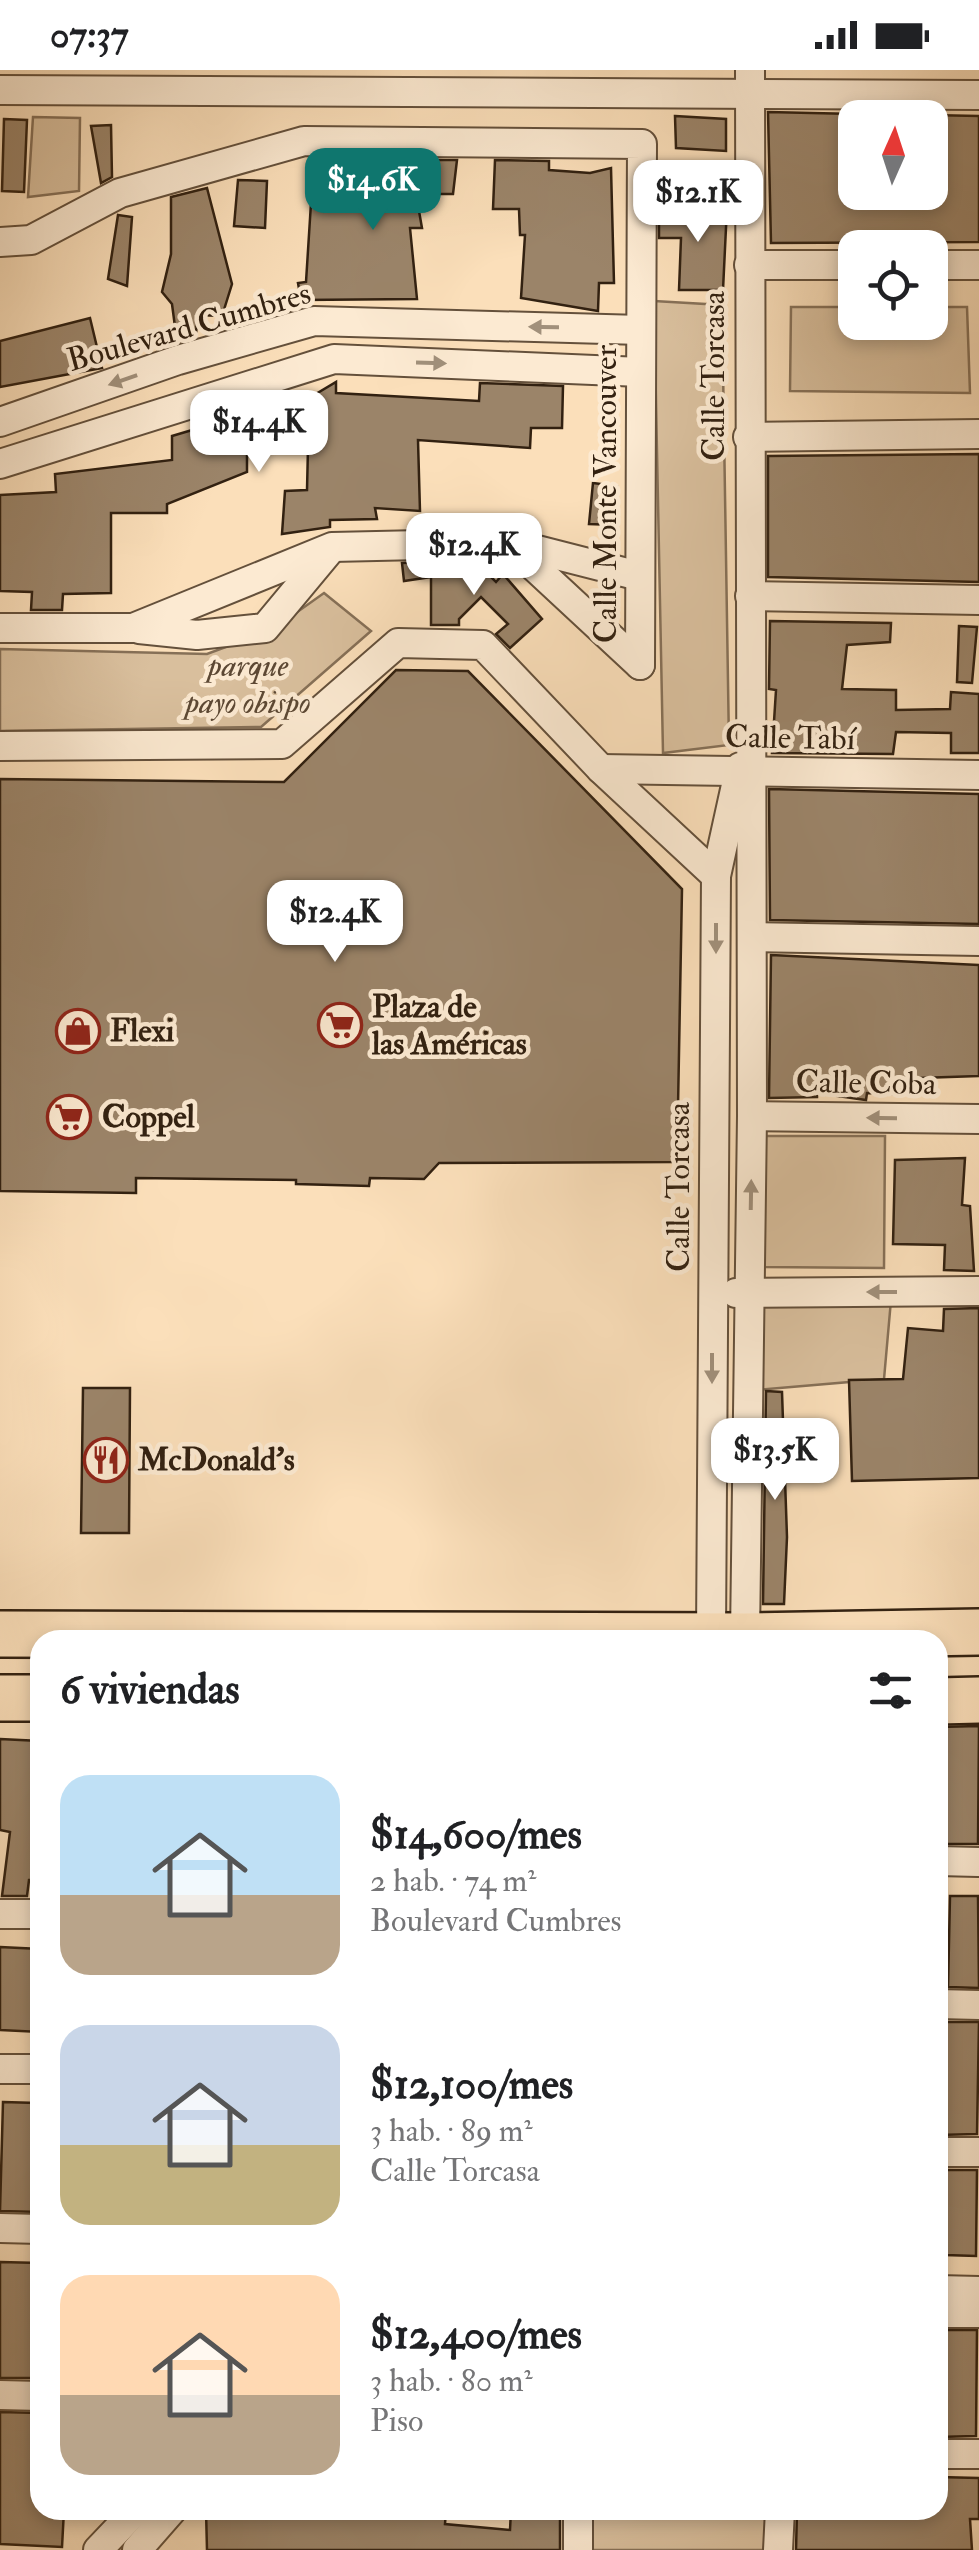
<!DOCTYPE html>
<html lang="es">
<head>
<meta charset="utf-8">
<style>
  body { margin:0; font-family:"IM FELL Double Pica",serif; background:#f6f6f6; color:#202124; height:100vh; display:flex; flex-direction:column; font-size:38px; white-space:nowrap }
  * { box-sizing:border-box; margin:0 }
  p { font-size:32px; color:#757577 }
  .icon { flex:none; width:55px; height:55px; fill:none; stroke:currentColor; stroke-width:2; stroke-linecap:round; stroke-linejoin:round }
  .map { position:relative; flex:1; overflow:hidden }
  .drawer { position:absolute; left:30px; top:1560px; width:918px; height:890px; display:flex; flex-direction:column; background:#fff; border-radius:30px; box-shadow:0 5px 15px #0003 }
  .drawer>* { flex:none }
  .needle { width:65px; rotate:3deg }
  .controls { position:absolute; left:838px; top:30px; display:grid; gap:20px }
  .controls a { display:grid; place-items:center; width:110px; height:110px; border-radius:20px; background:#fff; box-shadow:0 5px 15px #0003; font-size:50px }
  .price { position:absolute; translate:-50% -85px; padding:0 22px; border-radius:20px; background:#fff; color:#222; font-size:32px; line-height:65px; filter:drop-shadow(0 2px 5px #0008) }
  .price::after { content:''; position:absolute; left:50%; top:60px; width:30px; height:22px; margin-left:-15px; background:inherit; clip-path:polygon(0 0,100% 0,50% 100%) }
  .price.on { background:#0f766e; color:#fff }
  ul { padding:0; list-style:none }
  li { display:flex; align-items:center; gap:30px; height:250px; padding:0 30px }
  li span { display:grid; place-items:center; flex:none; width:280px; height:200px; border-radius:30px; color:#555 }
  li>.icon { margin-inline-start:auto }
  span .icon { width:120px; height:120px; fill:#fffc; stroke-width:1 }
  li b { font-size:42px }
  h2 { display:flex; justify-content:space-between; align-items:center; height:120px; padding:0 30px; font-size:42px }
  .status { display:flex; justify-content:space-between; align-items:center; height:70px; padding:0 50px; background:#fff; direction:ltr }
  .status svg { height:28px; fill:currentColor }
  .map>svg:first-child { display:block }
  .green { fill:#d9bf9d; stroke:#867057; stroke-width:2.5 }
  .building { fill:#9b8469; stroke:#322111; stroke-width:2.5 }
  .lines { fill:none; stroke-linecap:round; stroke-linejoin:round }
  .street-casing { stroke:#64503b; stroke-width:32 }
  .primary-casing { stroke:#322111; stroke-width:50 }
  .street { stroke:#fcead2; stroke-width:28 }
  .primary { stroke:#fbdfba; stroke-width:45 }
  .oneway { fill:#a1907b }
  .labels { text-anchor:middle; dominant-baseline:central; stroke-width:9; stroke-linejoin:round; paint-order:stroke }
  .street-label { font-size:32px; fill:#322111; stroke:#fcead2 }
  .park-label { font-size:32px; font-style:italic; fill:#5c4834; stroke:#fcead2 }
  .poi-label { font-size:32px; font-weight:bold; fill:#322111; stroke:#fcead2; text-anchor:start }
</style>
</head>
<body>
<div class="status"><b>07:37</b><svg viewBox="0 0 49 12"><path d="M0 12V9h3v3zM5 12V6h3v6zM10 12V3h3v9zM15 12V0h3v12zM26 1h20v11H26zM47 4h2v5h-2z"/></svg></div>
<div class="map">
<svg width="979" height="2480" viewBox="0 0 979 2480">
  <rect width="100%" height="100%" fill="#fbdfba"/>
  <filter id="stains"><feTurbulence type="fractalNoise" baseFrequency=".002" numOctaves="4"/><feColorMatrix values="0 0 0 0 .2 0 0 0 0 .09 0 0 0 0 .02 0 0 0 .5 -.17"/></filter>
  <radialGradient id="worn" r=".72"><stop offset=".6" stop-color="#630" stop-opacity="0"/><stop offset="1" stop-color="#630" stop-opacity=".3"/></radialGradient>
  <!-- green -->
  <g class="green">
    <polygon points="33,47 80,48 79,121 28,127"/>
    <polygon points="654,231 722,235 729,675 663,683"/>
    <polygon points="791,237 855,237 855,252 930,252 930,237 967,237 970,323 790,321"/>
    <polygon points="324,523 371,561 261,657 0,661 0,579 207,584 272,560"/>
    <polygon points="764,1066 885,1066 884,1198 764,1197"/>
    <polygon points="891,1230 884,1309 757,1320 760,1231"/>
    <polygon points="588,2440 770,2440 770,2480 589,2480"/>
  </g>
  <!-- building -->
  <g class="building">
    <polygon points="768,42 855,44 855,122 930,122 930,45 979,46 979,172 771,173"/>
    <polygon points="675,46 726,49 726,81 676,78"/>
    <polygon points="4,49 27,50 24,122 2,121"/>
    <polygon points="111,55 112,107 101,113 91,56"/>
    <polygon points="360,90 457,90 453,124 416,124 422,158 410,158 417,229 301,230 298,213 306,212 311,133 361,134"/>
    <polygon points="495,90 549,91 549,100 590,103 611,98 614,213 599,213 598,241 521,228 525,165 520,165 519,139 493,139"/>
    <polygon points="238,110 267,111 265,158 234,156"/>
    <polygon points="207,118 232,214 222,246 197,245 196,267 177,272 172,234 162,222 171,184 171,127"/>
    <polygon points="727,137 723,220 679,220 681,168 659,168 659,138"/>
    <polygon points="118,145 132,147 127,216 108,209"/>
    <polygon points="90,248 102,298 0,317 0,271"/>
    <polygon points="336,312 336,323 479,331 480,313 563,316 562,358 531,358 530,378 418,370 420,441 375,438 377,449 330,450 330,457 282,464 285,421 307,420 308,377 247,384 247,402 167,434 167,443 111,443 111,523 63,524 62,540 31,540 32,522 0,521 0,425 56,422 55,404 172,390 172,366 226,350 228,341 254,344 254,334 299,334"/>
    <polygon points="979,384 979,512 768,507 768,386"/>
    <polygon points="593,413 617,416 615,455 589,454"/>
    <polygon points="428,492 431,506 431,499 471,499 477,493 496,512 503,504 542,549 510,578 496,564 508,554 481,527 459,549 459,555 431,555 431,507 404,511 402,493"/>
    <polygon points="770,551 891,553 890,572 847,575 842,619 896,620 896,640 950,639 951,622 979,624 979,683 951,683 951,663 896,662 893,684 772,683 776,620 769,619"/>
    <polygon points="959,556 977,557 972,613 957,612"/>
    <polygon points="396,600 468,601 682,819 677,1092 439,1093 424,1109 370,1108 369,1116 296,1114 296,1110 136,1108 136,1123 0,1121 0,709 284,712"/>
    <polygon points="769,719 979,724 979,854 770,850"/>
    <polygon points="771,885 979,895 979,1006 920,1008 920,1025 867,1023 866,1030 817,1023 817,1027 769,1028"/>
    <polygon points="965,1088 962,1135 970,1136 974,1201 944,1200 945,1175 893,1174 895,1090"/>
    <polygon points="979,1238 979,1408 852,1411 849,1310 903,1309 908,1258 943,1261 944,1239"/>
    <polygon points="83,1318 130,1318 129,1463 81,1463"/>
    <polygon points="766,1321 782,1322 787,1467 784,1534 763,1534"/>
    <polygon points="979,1656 978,1774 938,1774 938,1657"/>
    <polygon points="0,1669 40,1671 40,1810 29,1810 27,1826 2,1826 10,1762 0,1760"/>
    <polygon points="950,1826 978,1826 979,1918 948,1917"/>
    <polygon points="0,1877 40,1879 40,1962 0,1960"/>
    <polygon points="938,1952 979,1952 977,2064 938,2065"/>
    <polygon points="3,2032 37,2033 35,2132 40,2133 40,2142 0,2141"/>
    <polygon points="946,2100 977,2100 976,2186 945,2185"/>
    <polygon points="0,2192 40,2193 40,2308 0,2308"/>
    <polygon points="938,2260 977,2260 976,2366 938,2367"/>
    <polygon points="0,2342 40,2343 40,2440 64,2440 62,2477 0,2474"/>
    <polygon points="938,2407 979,2408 979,2449 970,2449 972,2480 796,2480 797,2440 938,2440"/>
    <polygon points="206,2440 446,2440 445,2454 510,2460 511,2440 560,2440 560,2480 207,2480"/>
  </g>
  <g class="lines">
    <defs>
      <g id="street">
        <polyline points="0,20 979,25"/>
        <polyline points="0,172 31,170 120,123 304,71 642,74 640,595"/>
        <polyline points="749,195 855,195"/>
        <polyline points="930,195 979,195"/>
        <polyline points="0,352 178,290 314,251 641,260"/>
        <polyline points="748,367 979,364"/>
        <polyline points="0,394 334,289 641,302"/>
        <polyline points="513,477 640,595"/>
        <polyline points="750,526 979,530"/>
        <polyline points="0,558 133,558 332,477 510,473 639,506"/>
        <polyline points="139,559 197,565 265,558 329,481"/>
        <polyline points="0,676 282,674 398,573 483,575 601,699 716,806"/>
        <polyline points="601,699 979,705"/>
        <polyline points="752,867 979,871"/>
        <polyline points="752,1046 979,1049"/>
        <polyline points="736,1223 979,1221"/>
        <polyline points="711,1566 716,806 740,697"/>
        <polyline points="745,1566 752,1046 750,0"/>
        <polyline points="938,1791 978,1792"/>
        <polyline points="0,1844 40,1844"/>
        <polyline points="938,1934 979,1935"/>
        <polyline points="0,1999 40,1999"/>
        <polyline points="938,2082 979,2082"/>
        <polyline points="0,2158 40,2159"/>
        <polyline points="938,2220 979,2221"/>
        <polyline points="938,2243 979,2243"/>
        <polyline points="0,2325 40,2326"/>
        <polyline points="938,2384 979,2384"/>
        <polyline points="98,2480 136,2440"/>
        <polyline points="137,2480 172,2440"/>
        <polyline points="578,2480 578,2440"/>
        <polyline points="778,2480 780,2440"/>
      </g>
      <g id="primary">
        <polyline points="0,1564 745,1566 979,1562"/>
        <polyline points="0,1628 40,1628"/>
        <polyline points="938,1631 979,1630"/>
      </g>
    </defs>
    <!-- street casing -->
    <use href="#street" class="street-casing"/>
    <!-- primary casing -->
    <use href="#primary" class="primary-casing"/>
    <!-- street -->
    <use href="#street" class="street"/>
    <!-- primary -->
    <use href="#primary" class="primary"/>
  </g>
  <!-- one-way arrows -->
  <defs><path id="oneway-solid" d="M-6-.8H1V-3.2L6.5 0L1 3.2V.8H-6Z" transform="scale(2.5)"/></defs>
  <g class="oneway">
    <use href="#oneway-solid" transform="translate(544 257) rotate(-179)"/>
    <use href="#oneway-solid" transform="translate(431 293) rotate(2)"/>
    <use href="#oneway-solid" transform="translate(123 310) rotate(161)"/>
    <use href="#oneway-solid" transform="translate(716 868) rotate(90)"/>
    <use href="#oneway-solid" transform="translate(882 1048) rotate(-179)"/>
    <use href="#oneway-solid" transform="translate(751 1125) rotate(-89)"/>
    <use href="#oneway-solid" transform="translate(882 1222) rotate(180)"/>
    <use href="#oneway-solid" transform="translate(712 1298) rotate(90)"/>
  </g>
  <!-- icons -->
  <defs>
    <symbol id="supermarket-ring" viewBox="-11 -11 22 22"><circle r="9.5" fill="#fcead2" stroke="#8f2418" stroke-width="1.5"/><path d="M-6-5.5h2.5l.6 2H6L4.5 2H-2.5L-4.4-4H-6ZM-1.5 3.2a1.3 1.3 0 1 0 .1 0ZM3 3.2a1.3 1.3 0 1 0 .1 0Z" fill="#8f2418"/></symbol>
    <symbol id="shop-ring" viewBox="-11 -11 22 22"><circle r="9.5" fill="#fcead2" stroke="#8f2418" stroke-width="1.5"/><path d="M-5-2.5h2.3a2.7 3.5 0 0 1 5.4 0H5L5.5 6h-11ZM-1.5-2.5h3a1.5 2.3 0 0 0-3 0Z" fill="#8f2418"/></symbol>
    <symbol id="restaurant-ring" viewBox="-11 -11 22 22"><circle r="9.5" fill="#fcead2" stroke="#8f2418" stroke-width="1.5"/><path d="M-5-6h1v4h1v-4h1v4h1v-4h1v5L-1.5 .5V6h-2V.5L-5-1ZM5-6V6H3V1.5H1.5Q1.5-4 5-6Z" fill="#8f2418"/></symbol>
  </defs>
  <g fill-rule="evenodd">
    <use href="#supermarket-ring" x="315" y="930" width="50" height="50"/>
    <use href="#shop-ring" x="53" y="936" width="50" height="50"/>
    <use href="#supermarket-ring" x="44" y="1022" width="50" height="50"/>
    <use href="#restaurant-ring" x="81" y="1365" width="50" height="50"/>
  </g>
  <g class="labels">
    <!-- street labels -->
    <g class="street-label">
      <text transform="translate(189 257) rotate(-16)">Boulevard Cumbres</text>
      <text transform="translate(714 306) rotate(-90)">Calle Torcasa</text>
      <text transform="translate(606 424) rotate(-90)">Calle Monte Vancouver</text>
      <text transform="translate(790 668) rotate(1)">Calle Tabí</text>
      <text transform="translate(866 1013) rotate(1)">Calle Coba</text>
      <text transform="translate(679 1117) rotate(-90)">Calle Torcasa</text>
    </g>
    <!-- park labels -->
    <g class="park-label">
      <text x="248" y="596">parque<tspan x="248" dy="37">payo obispo</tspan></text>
    </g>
    <!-- poi labels -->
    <g class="poi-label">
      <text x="372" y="937">Plaza de<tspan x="372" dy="37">las Américas</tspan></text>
      <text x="110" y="961">Flexi</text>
      <text x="102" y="1047">Coppel</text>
      <text x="138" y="1390">McDonald's</text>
    </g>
  </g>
  <rect width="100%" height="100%" filter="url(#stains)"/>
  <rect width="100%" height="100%" fill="url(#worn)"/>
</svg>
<div class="controls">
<a><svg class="needle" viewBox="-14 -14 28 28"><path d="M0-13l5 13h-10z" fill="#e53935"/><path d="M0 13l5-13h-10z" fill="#757577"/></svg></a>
<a><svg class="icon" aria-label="locate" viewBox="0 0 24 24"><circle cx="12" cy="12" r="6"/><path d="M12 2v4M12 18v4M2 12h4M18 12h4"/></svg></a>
</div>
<b class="price on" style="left:373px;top:163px">$14.6K</b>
<b class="price" style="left:698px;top:175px">$12.1K</b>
<b class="price" style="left:259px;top:405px">$14.4K</b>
<b class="price" style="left:474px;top:528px">$12.4K</b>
<b class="price" style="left:335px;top:895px">$12.4K</b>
<b class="price" style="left:775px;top:1433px">$13.5K</b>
<section class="drawer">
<h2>6 viviendas<svg class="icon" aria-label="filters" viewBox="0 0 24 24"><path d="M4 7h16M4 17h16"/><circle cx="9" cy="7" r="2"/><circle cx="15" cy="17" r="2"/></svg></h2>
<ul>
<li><span style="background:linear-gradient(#bfe0f5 60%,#b9a48a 0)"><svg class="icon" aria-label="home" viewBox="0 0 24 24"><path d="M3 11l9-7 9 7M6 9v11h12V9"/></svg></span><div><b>$14,600/mes</b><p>2 hab. · 74 m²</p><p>Boulevard Cumbres</p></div></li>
<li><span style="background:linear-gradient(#c9d6e8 60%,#c2b280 0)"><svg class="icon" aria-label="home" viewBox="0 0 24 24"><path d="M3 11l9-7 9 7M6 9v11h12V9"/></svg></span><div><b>$12,100/mes</b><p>3 hab. · 89 m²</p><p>Calle Torcasa</p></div></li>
<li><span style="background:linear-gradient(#ffd9b3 60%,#b9a48a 0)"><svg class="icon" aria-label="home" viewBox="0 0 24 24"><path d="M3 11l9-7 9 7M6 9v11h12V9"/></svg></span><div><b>$12,400/mes</b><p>3 hab. · 80 m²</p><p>Piso</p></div></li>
</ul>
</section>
</div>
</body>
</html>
